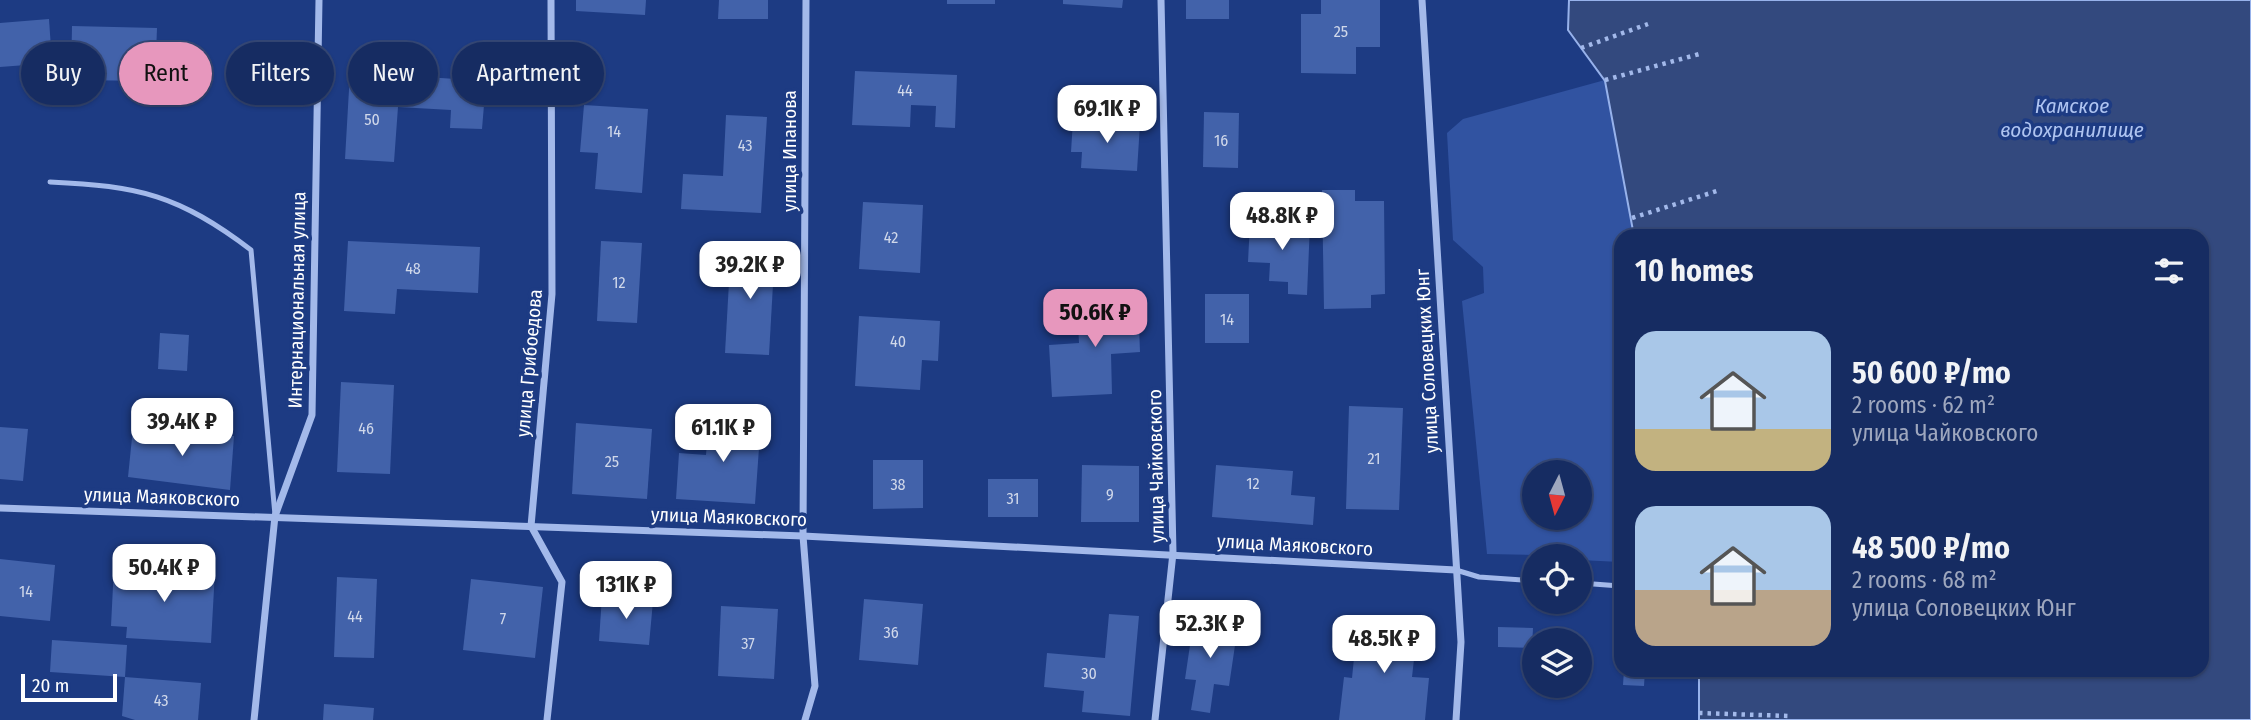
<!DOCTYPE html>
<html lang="en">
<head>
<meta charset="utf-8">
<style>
  body { margin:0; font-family:"Fira Sans Condensed",sans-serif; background:#1f3468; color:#f1f3f6; height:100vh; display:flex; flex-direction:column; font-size:26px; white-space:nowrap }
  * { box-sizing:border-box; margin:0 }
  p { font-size:23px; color:#9ea7be }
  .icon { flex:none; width:38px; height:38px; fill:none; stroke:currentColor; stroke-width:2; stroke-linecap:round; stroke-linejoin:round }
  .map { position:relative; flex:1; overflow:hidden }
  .sheet { position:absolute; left:1614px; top:229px; width:595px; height:448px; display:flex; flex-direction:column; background:#162c62; border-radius:21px; box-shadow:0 2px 5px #0004,0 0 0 2px #354877 }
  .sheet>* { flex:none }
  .guide { position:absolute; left:21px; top:42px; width:665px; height:63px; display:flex; gap:14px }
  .needle { width:46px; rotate:186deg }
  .buttons { position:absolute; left:1522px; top:460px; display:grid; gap:14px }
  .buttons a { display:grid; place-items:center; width:70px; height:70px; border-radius:50%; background:#162c62; box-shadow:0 2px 5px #0004,0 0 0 2px #354877; font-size:35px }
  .scale { position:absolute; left:21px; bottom:18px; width:96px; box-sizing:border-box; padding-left:7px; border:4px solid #fff; border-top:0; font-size:19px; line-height:24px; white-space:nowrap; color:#fff; -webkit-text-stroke:5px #1d3b83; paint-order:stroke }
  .price { position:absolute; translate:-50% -60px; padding:0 16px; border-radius:14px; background:#fff; color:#222; font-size:23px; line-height:46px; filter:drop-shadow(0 2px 4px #0008) }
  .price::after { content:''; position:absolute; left:50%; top:42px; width:21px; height:16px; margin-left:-10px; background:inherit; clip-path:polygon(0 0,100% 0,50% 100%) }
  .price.active { background:#e797bd; color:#111 }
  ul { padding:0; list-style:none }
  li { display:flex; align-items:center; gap:21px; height:175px; padding:0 21px }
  li span { display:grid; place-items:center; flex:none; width:196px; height:140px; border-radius:21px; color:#555 }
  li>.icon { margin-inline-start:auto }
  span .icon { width:84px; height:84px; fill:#fffc; stroke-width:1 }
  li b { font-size:30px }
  h2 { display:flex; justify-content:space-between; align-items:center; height:84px; padding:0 21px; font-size:30px }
  .chip { padding:0 24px; border-radius:32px; background:#162c62; box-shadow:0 2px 5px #0004,0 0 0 2px #354877; font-size:24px; line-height:63px }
  .chip.active { background:#e797bd; color:#111 }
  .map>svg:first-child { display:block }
  .green { fill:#3153a1; fill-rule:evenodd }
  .water { fill:#33497e; stroke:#97b2eb; stroke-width:2 }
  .building { fill:#4262aa }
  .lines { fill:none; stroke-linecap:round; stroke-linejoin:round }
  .path { stroke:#a3b9ea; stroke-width:4.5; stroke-dasharray:3.5 5; stroke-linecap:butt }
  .lane { stroke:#a3b9ea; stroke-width:5 }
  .street { stroke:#a3b9ea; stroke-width:7 }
  .labels { text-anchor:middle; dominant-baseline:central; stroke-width:7; stroke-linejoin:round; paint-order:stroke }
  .number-label { font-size:16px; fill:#d0d8ea }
  .street-label { font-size:19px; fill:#fff; stroke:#1d3b83 }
  .water-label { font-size:21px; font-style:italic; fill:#afc4f1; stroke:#1d3b83 }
</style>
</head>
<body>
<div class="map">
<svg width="2251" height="720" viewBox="0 0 2251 720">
  <rect width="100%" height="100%" fill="#1d3b83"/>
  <!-- green -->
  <path class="green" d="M1605 80 1645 236H1620V562L1580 560V556L1487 554 1462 301 1484 293 1483 267 1453 240 1447 133 1463 119ZM1535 472H1580V518H1535Z"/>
  <!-- water -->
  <polygon class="water" points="1569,0 2251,0 2251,720 1699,720 1699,670 2202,670 2202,236 1634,236 1605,81 1568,30"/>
  <!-- building -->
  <g class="building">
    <polygon points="576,0 646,0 645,15 576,11"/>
    <polygon points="719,0 768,0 768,19 718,19"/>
    <rect x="947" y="0" width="48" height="4"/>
    <polygon points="1063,0 1123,0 1122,8 1063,4"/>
    <rect x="1186" y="0" width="43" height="19"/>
    <polygon points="1321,0 1380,0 1380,47 1356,47 1356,74 1301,73 1301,14 1321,14"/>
    <polygon points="49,19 52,63 0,67 0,23"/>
    <polygon points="72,26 157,28 155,81 71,80"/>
    <polygon points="855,71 957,75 955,128 935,127 936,106 911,105 910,127 852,125"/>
    <polygon points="350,72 486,81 482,129 450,128 451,110 398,107 394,162 345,159"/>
    <polygon points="584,105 648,109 642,193 595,189 598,153 580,152"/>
    <polygon points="1204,112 1239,113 1238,168 1203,167"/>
    <polygon points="726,115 767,117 761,213 681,209 683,174 723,176"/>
    <polygon points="1073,120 1140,124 1137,171 1081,168 1082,152 1071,152"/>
    <polygon points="1322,190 1355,190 1355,201 1384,201 1385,294 1371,295 1371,308 1324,309"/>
    <polygon points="863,202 923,205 920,273 859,269"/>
    <polygon points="1250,222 1310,224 1307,295 1288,294 1288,282 1269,281 1270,263 1248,262"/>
    <polygon points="348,241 480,247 478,293 397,289 395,314 344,311"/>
    <polygon points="601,241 642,243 637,323 597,321"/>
    <polygon points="731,247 775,249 769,355 725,353"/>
    <rect x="1205" y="294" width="44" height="49"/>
    <polygon points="1138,301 1140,352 1111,354 1112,394 1052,397 1049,345 1079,343 1077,304"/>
    <polygon points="859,316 940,321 938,361 922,360 920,390 855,386"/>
    <polygon points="160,333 189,335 187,371 158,369"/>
    <polygon points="341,382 394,385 390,474 337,472"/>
    <polygon points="1349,406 1403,408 1399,510 1346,509"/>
    <polygon points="709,416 761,420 755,504 676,499 679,453 706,455"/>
    <polygon points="576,423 652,429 647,499 572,494"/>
    <polygon points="0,427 28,429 23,481 0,479"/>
    <polygon points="133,428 234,436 230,490 128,477"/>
    <polygon points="873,460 923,460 923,508 873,509"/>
    <polygon points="1082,465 1139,466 1139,522 1081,522"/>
    <polygon points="1216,465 1293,471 1291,495 1315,497 1313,525 1212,517"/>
    <rect x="988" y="479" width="50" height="38"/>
    <polygon points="0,559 55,565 50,621 0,616"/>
    <polygon points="114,566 215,571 211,643 126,638 127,627 111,626"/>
    <polygon points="337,577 377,579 374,658 334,657"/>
    <polygon points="471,579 543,587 535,658 463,650"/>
    <polygon points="602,596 653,601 649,645 599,641"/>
    <polygon points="864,599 923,604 918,665 859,660"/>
    <polygon points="721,606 778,609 774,679 718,676"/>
    <polygon points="1109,614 1139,616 1130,716 1082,712 1084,691 1044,687 1047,653 1105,658"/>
    <polygon points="1194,618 1238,625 1229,686 1214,684 1210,713 1191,710 1196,680 1185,679"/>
    <polygon points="1358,618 1418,624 1412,677 1429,678 1425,720 1339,720 1344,677 1352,678"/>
    <polygon points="1498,627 1533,628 1532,648 1498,647"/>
    <polygon points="52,640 127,645 125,677 50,672"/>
    <polygon points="1624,670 1645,670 1644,686 1623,685"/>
    <polygon points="125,677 201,683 198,720 135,720 122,716"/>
    <polygon points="324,704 374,708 373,720 323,720"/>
  </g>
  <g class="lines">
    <!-- path -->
    <g class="path">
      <polyline points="1581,48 1648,24"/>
      <polyline points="1605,80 1703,53"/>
      <polyline points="1632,218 1720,190"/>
      <polyline points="1699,713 1790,716"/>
    </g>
    <!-- lane -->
    <g class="lane">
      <path d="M50 182C139 186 179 195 251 250L275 515"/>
      <polyline points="1456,570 1479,577 1535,581"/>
      <polyline points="1580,583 1620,586"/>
    </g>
    <!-- street -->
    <g class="street">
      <polyline points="1422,0 1461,642 1456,720"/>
      <polyline points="0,508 803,536 1456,570"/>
      <polyline points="254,720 275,516 312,415 319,0"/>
      <polyline points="547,720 562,582 531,526 552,294 551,0"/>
      <polyline points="805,720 815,686 803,536 806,0"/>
      <polyline points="1155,720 1173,553 1161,0"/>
    </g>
  </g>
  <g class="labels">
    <!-- number labels -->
    <g class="number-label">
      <text x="1341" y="31">25</text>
      <text x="905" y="90">44</text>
      <text x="372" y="119">50</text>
      <text x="614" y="131">14</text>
      <text x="1221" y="140">16</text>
      <text x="745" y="145">43</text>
      <text x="891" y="237">42</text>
      <text x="413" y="268">48</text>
      <text x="619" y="282">12</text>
      <text x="1227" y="319">14</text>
      <text x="898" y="341">40</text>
      <text x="366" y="428">46</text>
      <text x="1374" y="458">21</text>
      <text x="612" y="461">25</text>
      <text x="1253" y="483">12</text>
      <text x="898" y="484">38</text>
      <text x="1110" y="494">9</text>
      <text x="1013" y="498">31</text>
      <text x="26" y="591">14</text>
      <text x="355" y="616">44</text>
      <text x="503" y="618">7</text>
      <text x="891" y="632">36</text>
      <text x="748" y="643">37</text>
      <text x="1089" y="673">30</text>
      <text x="161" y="700">43</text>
    </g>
    <!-- street labels -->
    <g class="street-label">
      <text transform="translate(789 151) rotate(-90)">улица Ипанова</text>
      <text transform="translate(297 300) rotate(-89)">Интернациональная улица</text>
      <text transform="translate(1427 361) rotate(-93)">улица Соловецких Юнг</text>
      <text transform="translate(529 363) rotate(-85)">улица Грибоедова</text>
      <text transform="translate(1156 466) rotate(-91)">улица Чайковского</text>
      <text transform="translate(162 497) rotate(2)">улица Маяковского</text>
      <text transform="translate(729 517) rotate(2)">улица Маяковского</text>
      <text transform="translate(1295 545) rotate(3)">улица Маяковского</text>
    </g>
    <!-- water labels -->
    <g class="water-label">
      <text x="2072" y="106">Камское<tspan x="2072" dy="24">водохранилище</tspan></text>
    </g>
  </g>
</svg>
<div class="buttons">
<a><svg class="needle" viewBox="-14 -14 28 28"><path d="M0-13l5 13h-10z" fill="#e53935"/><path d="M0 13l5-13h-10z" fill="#9ea7be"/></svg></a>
<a><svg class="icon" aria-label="locate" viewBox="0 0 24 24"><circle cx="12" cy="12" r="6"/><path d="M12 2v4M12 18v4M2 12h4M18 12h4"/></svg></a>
<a><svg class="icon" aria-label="layers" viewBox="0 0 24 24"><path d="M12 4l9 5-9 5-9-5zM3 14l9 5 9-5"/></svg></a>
</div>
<div class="scale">20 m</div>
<b class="price" style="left:1107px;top:145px">69.1K ₽</b>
<b class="price" style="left:1282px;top:252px">48.8K ₽</b>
<b class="price" style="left:750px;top:301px">39.2K ₽</b>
<b class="price active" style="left:1095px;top:349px">50.6K ₽</b>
<b class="price" style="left:182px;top:458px">39.4K ₽</b>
<b class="price" style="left:723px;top:464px">61.1K ₽</b>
<b class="price" style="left:164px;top:604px">50.4K ₽</b>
<b class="price" style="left:626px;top:621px">131K ₽</b>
<b class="price" style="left:1210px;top:660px">52.3K ₽</b>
<b class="price" style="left:1384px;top:675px">48.5K ₽</b>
<div class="guide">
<a class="chip">Buy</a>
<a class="chip active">Rent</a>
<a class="chip">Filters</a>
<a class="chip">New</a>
<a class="chip">Apartment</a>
</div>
<section class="sheet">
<h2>10 homes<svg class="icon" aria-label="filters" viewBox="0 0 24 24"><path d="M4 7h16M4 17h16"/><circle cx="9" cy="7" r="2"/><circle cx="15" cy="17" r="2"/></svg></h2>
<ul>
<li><span style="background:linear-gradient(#a9c7e8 70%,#c2b280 0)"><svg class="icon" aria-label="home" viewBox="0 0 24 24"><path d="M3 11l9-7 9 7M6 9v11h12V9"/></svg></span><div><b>50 600 ₽/mo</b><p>2 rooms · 62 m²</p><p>улица Чайковского</p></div></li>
<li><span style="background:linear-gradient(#a9c7e8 60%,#b9a48a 0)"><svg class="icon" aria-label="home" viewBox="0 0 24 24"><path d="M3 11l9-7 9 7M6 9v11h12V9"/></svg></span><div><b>48 500 ₽/mo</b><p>2 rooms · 68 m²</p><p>улица Соловецких Юнг</p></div></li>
</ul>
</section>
</div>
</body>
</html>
